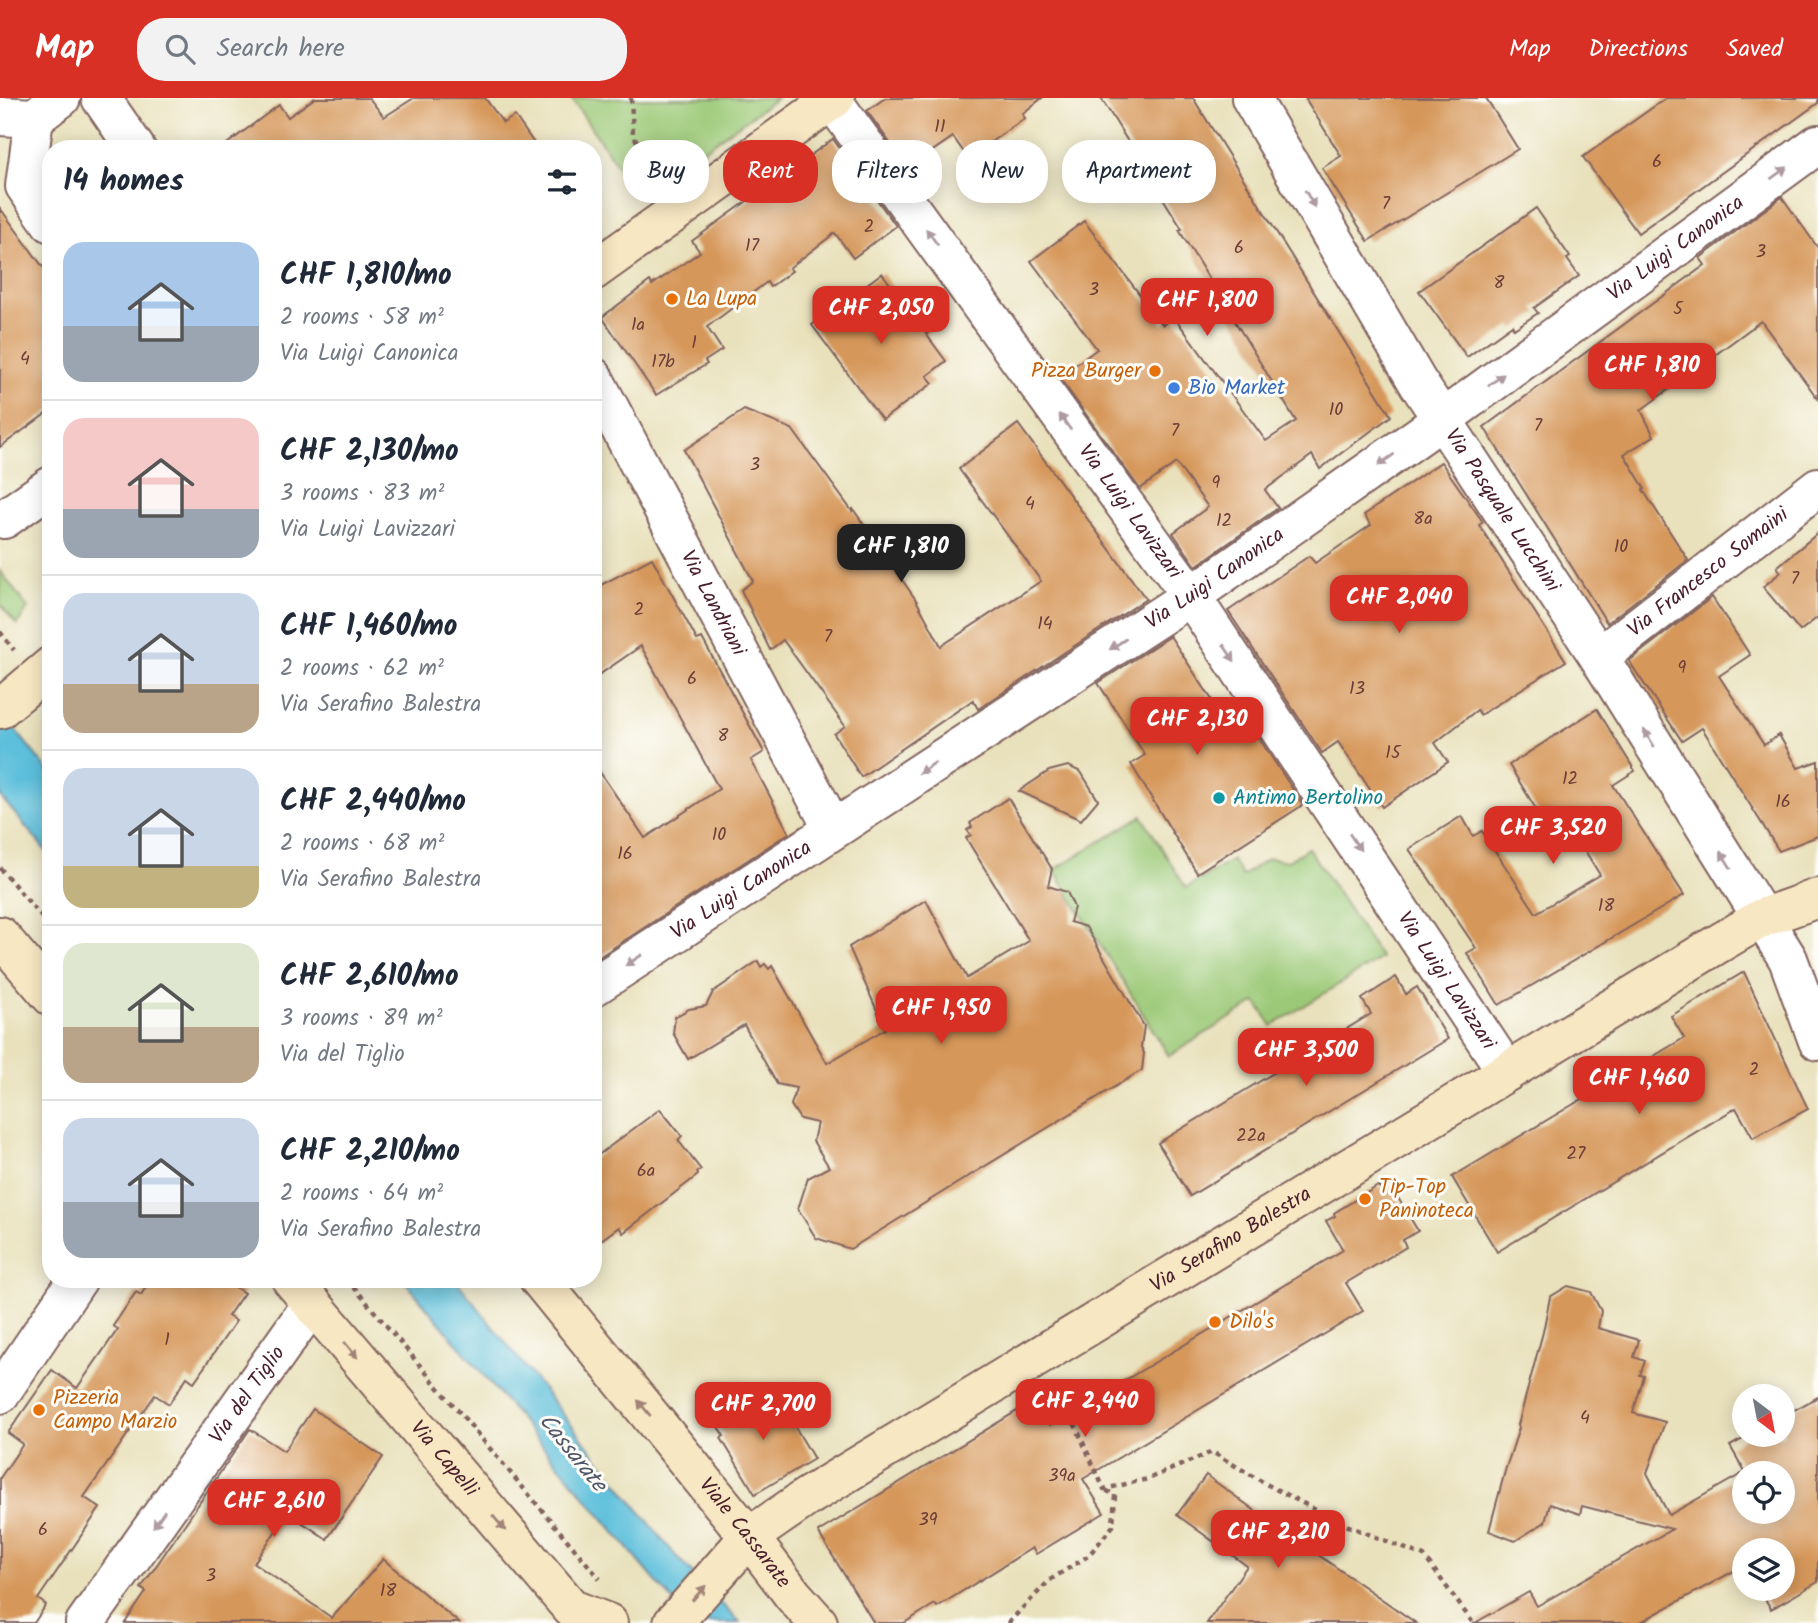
<!DOCTYPE html>
<html lang="en">
<head>
<meta charset="utf-8">
<style>
  body { margin:0; font-family:Kalam,sans-serif; background:#f2f2f3; color:#1f2937; height:100vh; display:flex; flex-direction:column; font-size:26px; white-space:nowrap }
  * { box-sizing:border-box; margin:0 }
  p { font-size:23px; color:#747a83 }
  .icon { flex:none; width:38px; height:38px; fill:none; stroke:currentColor; stroke-width:2; stroke-linecap:round; stroke-linejoin:round }
  .map { position:relative; flex:1; overflow:hidden }
  .panel { position:absolute; left:42px; top:42px; width:560px; height:1148px; display:flex; flex-direction:column; background:#fff; border-radius:28px; box-shadow:0 4px 18px #0003 }
  .panel>* { flex:none }
  .banner { position:absolute; left:623px; top:42px; width:665px; height:63px; display:flex; gap:14px }
  .needle { width:46px; rotate:148deg }
  .controls { position:absolute; left:1732px; top:1286px; display:grid; gap:14px }
  .controls a { display:grid; place-items:center; width:63px; height:63px; border-radius:50%; background:#fff; box-shadow:0 4px 18px #0003; font-size:35px }
  .price { position:absolute; translate:-50% -60px; padding:0 16px; border-radius:14px; background:#d93025; color:#fff; font-size:23px; line-height:46px; filter:drop-shadow(0 2px 4px #0008) }
  .price::after { content:''; position:absolute; left:50%; top:42px; width:21px; height:16px; margin-left:-10px; background:inherit; clip-path:polygon(0 0,100% 0,50% 100%) }
  .price.selected { background:#222; color:#fff }
  ul { padding:0; list-style:none }
  li { display:flex; align-items:center; gap:21px; height:175px; padding:0 21px }
  li+li { border-top:2px solid #e0e1e3 }
  li span { display:grid; place-items:center; flex:none; width:196px; height:140px; border-radius:21px; color:#555 }
  li>.icon { margin-inline-start:auto }
  span .icon { width:84px; height:84px; fill:#fffc; stroke-width:1 }
  li b { font-size:30px }
  h2 { display:flex; justify-content:space-between; align-items:center; height:84px; padding:0 21px; font-size:30px }
  .chip { padding:0 24px; border-radius:28px; background:#fff; box-shadow:0 4px 18px #0003; font-size:24px; line-height:63px }
  .chip.selected { background:#d93025; color:#fff }
  header { display:flex; align-items:center; gap:42px; box-sizing:border-box; height:98px; padding:0 35px; background:#d93025; color:#fff }
  header strong { font-size:33px }
  nav { display:flex; gap:38px; margin-inline-start:auto; font-size:24px }
  .search { width:490px; height:63px; background:#f2f2f3; display:flex; align-items:center; gap:18px; box-sizing:border-box; padding:0 24px; border-radius:28px; color:#747a83; font-size:26px }
  .map>svg:first-child { display:block }
  .green { fill:#9bc977; stroke:#727451; stroke-width:2 }
  .water { fill:#5dbfdb; stroke:#546f83; stroke-width:2 }
  .building { fill:#d6975a; fill-rule:evenodd }
  .lines { fill:none; stroke-linecap:round; stroke-linejoin:round }
  .street-casing { stroke:#82635e; stroke-width:42 }
  .secondary-casing { stroke:#82635e; stroke-width:42 }
  .path { stroke:#82635e; stroke-width:4.5; stroke-dasharray:5 5; stroke-linecap:butt }
  .street { stroke:#fff; stroke-width:38 }
  .secondary { stroke:#f8e7c3; stroke-width:38 }
  .oneway { fill:#ae9aa0 }
  .oneway2 { fill:#a18377 }
  .food-dot { fill:#e8710a; stroke:#fdfcf7; stroke-width:2.5 }
  .shop-dot { fill:#3f7fe0; stroke:#fdfcf7; stroke-width:2.5 }
  .culture-dot { fill:#0f9aa8; stroke:#fdfcf7; stroke-width:2.5 }
  .labels { text-anchor:middle; dominant-baseline:central; stroke-width:6; stroke-linejoin:round; paint-order:stroke }
  .number-label { font-size:18px; fill:#6d3d37 }
  .street-label { font-size:21px; fill:#4a1f2b; stroke:#fdfcf7 }
  .food-label { font-size:21px; fill:#c56008; stroke:#fdfcf7; text-anchor:start }
  .shop-label { font-size:21px; fill:#366cbe; stroke:#fdfcf7; text-anchor:start }
  .culture-label { font-size:21px; fill:#0d838f; stroke:#fdfcf7; text-anchor:start }
  .water-label { font-size:23px; font-style:italic; fill:#515769; stroke:#fdfcf7 }
</style>
</head>
<body>
<header>
<strong>Map</strong>
<div class="search"><svg class="icon" aria-label="search" viewBox="0 0 24 24"><circle cx="10" cy="10" r="6"/><path d="M15 15l6 6"/></svg>Search here</div>
<nav><a>Map</a><a>Directions</a><a>Saved</a></nav>
</header>
<div class="map">
<svg width="1818" height="1525" viewBox="0 0 1818 1525">
  <rect width="100%" height="100%" fill="#fdfcf7"/>
  <filter id="ink" filterUnits="userSpaceOnUse"><feTurbulence type="fractalNoise" baseFrequency=".0143" numOctaves="2"/><feDisplacementMap in="SourceGraphic" scale="14" xChannelSelector="R" yChannelSelector="G"/><feConvolveMatrix kernelMatrix="1 2 1 2 8 2 1 2 1" color-interpolation-filters="sRGB"/></filter>
  <filter id="wash" filterUnits="userSpaceOnUse"><feTurbulence type="fractalNoise" baseFrequency=".00686" numOctaves="4" result="noise"/><feDisplacementMap in="SourceGraphic" scale="28" xChannelSelector="R" yChannelSelector="G"/><feGaussianBlur stdDeviation="1.57" result="paint"/><feColorMatrix in="noise" values="0 0 0 0 0 0 0 0 0 0 0 0 0 0 0 0 0 1.4 0 .05"/><feComposite in="paint" operator="in"/></filter>
  <g filter="url(#wash)">
    <rect width="100%" height="100%" fill="#e9e1bc"/>
    <!-- green -->
    <g class="green">
      <polygon points="571,0 777,0 638,98"/>
      <polygon points="0,473 28,510 17,527 0,506"/>
      <polygon points="1142,718 1186,790 1232,762 1242,778 1269,760 1288,763 1308,750 1381,860 1272,928 1256,904 1169,958 1054,772"/>
    </g>
    <!-- water -->
    <g class="water">
      <polygon points="0,613 51,676 51,759 0,698"/>
      <polygon points="403,1181 455,1181 675,1457 740,1525 693,1525 653,1480"/>
    </g>
    <g id="blocks">
      <!-- building -->
      <g class="building">
        <polygon points="315,0 369,0 384,19 414,0 485,0 503,25 515,18 538,51 220,51 279,7 288,19"/>
        <polygon points="885,0 1042,0 1022,16 1025,20 968,60 953,39 908,70 867,13"/>
        <polygon points="1101,0 1193,0 1391,318 1320,371 1312,357 1265,392 1278,410 1196,468 1173,435 1208,409 1176,365 1140,391 1059,279 1097,251 1031,163 1084,123 1163,227 1174,219 1266,343 1296,323 1179,132 1182,131"/>
        <polygon points="1305,0 1486,0 1518,51 1368,143 1322,70 1341,58"/>
        <polygon points="1666,0 1818,0 1818,5 1638,135 1583,59"/>
        <polygon points="833,41 896,128 853,160 835,135 789,170 792,173 770,189 767,184 707,229 722,252 705,263 707,266 656,297 602,219 650,183 652,187 700,154 692,143"/>
        <polygon points="1782,99 1818,150 1818,301 1761,223 1641,312 1654,338 1624,356 1645,391 1643,392 1688,462 1607,525 1484,329 1705,167 1700,160"/>
        <polygon points="0,110 51,180 51,312 0,349"/>
        <polygon points="1536,110 1570,159 1567,161 1579,178 1534,210 1538,215 1514,231 1512,227 1467,259 1419,193"/>
        <polygon points="882,175 908,211 913,207 932,232 926,236 946,263 927,278 933,285 882,322 812,227"/>
        <polygon points="744,312 792,331 852,413 853,411 916,502 941,548 1041,483 959,371 1018,326 1146,501 978,611 973,602 861,679 834,636 845,628 783,542 770,552 741,492 753,483 684,352"/>
        <polygon points="1441,364 1483,424 1479,427 1566,563 1480,617 1477,612 1435,645 1448,664 1382,709 1338,644 1322,655 1228,513 1309,458 1315,465 1371,427 1364,417"/>
        <polygon points="1818,435 1818,519 1800,533 1763,489 1781,474 1777,469"/>
        <polygon points="652,460 697,542 702,540 764,654 751,662 789,735 593,863 593,664 645,740 719,691 641,548 593,581 593,491"/>
        <polygon points="1712,499 1750,557 1719,578 1764,647 1779,637 1798,670 1818,663 1818,738 1779,753 1702,630 1682,643 1629,563"/>
        <polygon points="1170,538 1218,611 1233,601 1303,707 1197,775 1131,666 1145,657 1098,585"/>
        <polygon points="1597,611 1635,673 1613,687 1684,797 1499,907 1467,855 1476,850 1409,751 1462,718 1473,738 1482,733 1536,815 1600,777 1569,727 1552,737 1509,667"/>
        <polygon points="1068,668 1081,674 1098,702 1081,722 1019,693 1049,673"/>
        <polygon points="1008,700 1052,771 1048,788 1067,794 1074,809 1070,824 1086,829 1144,928 1141,949 1144,955 1142,972 850,1151 816,1140 798,1111 808,1080 829,1069 813,1043 817,1025 800,1021 791,1007 796,990 777,986 744,927 688,961 673,935 675,919 689,911 706,908 713,894 758,863 761,869 765,866 769,871 772,868 827,965 885,931 849,849 926,802 967,880 1029,843 966,740 971,737 967,732 972,729 970,725"/>
        <polygon points="1744,874 1808,1011 1753,1040 1736,1010 1497,1154 1452,1079 1684,940 1671,918"/>
        <polygon points="1396,879 1406,896 1417,889 1448,941 1190,1098 1158,1045 1371,916 1362,901"/>
        <polygon points="660,1011 682,1038 678,1042 701,1072 697,1074 698,1077 623,1135 619,1129 593,1148 593,1061"/>
        <polygon points="1389,1085 1418,1133 1403,1142 1406,1149 1346,1185 1363,1213 1083,1381 1104,1415 1036,1456 1032,1450 937,1509 935,1506 904,1525 874,1525 818,1434 1035,1302 1050,1327 1343,1152 1326,1123 1335,1118 1334,1115 1378,1088 1380,1090"/>
        <polygon points="151,1181 223,1181 244,1195 228,1218 236,1223 194,1284 187,1279 169,1306 155,1297 84,1399 100,1410 38,1501 46,1507 34,1525 0,1525 0,1380 23,1346 8,1335 52,1272 77,1290 118,1231 113,1228 136,1194 141,1197"/>
        <path d="M1568 1188 1591 1194 1601 1213 1598 1230 1639 1242 1634 1259 1645 1263 1640 1277 1644 1278 1633 1315 1665 1324 1647 1375 1669 1417 1745 1374 1730 1348 1750 1337H1783V1318L1818 1299V1484L1771 1511 1759 1491H1783V1452H1745V1467L1639 1525H1475L1529 1494 1537 1508 1672 1431 1582 1408 1580 1416 1550 1406 1545 1424 1515 1443 1489 1433 1505 1373 1519 1330 1518 1327 1543 1234 1550 1199ZM1745 1376H1783V1414H1745Z"/>
        <polygon points="769,1294 777,1307 781,1305 814,1361 755,1396 721,1340 724,1338 713,1321 733,1309 740,1311"/>
        <polygon points="313,1311 383,1359 327,1441 288,1415 254,1465 332,1520 383,1461 459,1525 125,1525 146,1494 141,1490 250,1331 284,1353"/>
        <polygon points="1206,1377 1268,1422 1416,1525 1207,1525 1247,1468 1177,1417"/>
      </g>
    </g>
  </g>
  <g filter="url(#ink)">
    <use href="#blocks" fill-opacity="0" stroke="#82635e" stroke-width="2"/>
    <g class="lines">
      <defs>
        <g id="street">
          <polyline points="101,0 136,51"/>
          <path id="s1" d="M1251 0 1418 285 1599 559 1788 861 1818 943"/>
          <path id="s2" d="M832 2 1191 498 1507 974"/>
          <polyline points="0,18 34,20 61,0"/>
          <polyline points="34,20 25,88 51,125"/>
          <path id="s3" d="M593 279 833 731"/>
          <polyline points="4,421 51,388"/>
          <path id="s4" d="M1599 559 1818 389"/>
          <path id="s5" d="M593 889 1191 498 1422 336 1818 46"/>
          <polyline points="0,1296 78,1181"/>
          <path id="s6" d="M85 1525 312 1206"/>
        </g>
        <g id="secondary">
          <polyline points="593,173 835,0"/>
          <polyline points="0,611 51,568"/>
          <polyline points="0,838 51,898"/>
          <path id="s7" d="M291 1181 572 1511 608 1525"/>
          <path id="s8" d="M539 1181 749 1439 793 1497 818 1525"/>
          <path id="s9" d="M673 1525 749 1439 807 1399 1716 847 1762 820 1818 800"/>
        </g>
      </defs>
      <!-- street casing -->
      <use href="#street" class="street-casing"/>
      <!-- secondary casing -->
      <use href="#secondary" class="secondary-casing"/>
      <!-- path -->
      <g class="path">
        <polyline points="631,0 633,36 657,82"/>
        <polyline points="0,534 14,552"/>
        <polyline points="0,770 51,830"/>
        <polyline points="347,1181 600,1481"/>
        <polyline points="1058,1289 1104,1391 1148,1381 1212,1354 1268,1387 1341,1425 1424,1458 1473,1525"/>
        <polyline points="1008,1525 1050,1482 1088,1458 1113,1428 1115,1397 1105,1392"/>
      </g>
      <!-- street -->
      <use href="#street" class="street"/>
      <!-- secondary -->
      <use href="#secondary" class="secondary"/>
    </g>
    <!-- one-way arrows -->
    <defs><path id="oneway-solid" d="M-6-.8H1V-3.2L6.5 0L1 3.2V.8H-6Z" transform="scale(1.75)"/></defs>
    <g class="oneway">
      <use href="#oneway-solid" transform="translate(1779 75) rotate(-36)"/>
      <use href="#oneway-solid" transform="translate(1310 101) rotate(60)"/>
      <use href="#oneway-solid" transform="translate(932 139) rotate(-126)"/>
      <use href="#oneway-solid" transform="translate(1496 282) rotate(-36)"/>
      <use href="#oneway-solid" transform="translate(1065 324) rotate(-126)"/>
      <use href="#oneway-solid" transform="translate(1386 362) rotate(145)"/>
      <use href="#oneway-solid" transform="translate(1118 546) rotate(147)"/>
      <use href="#oneway-solid" transform="translate(1229 555) rotate(56)"/>
      <use href="#oneway-solid" transform="translate(1649 640) rotate(-122)"/>
      <use href="#oneway-solid" transform="translate(927 670) rotate(147)"/>
      <use href="#oneway-solid" transform="translate(1355 744) rotate(56)"/>
      <use href="#oneway-solid" transform="translate(1726 762) rotate(-122)"/>
      <use href="#oneway-solid" transform="translate(634 862) rotate(147)"/>
      <use href="#oneway-solid" transform="translate(159 1421) rotate(125)"/>
    </g>
    <g class="oneway2">
      <use href="#oneway-solid" transform="translate(351 1252) rotate(50)"/>
      <use href="#oneway-solid" transform="translate(644 1310) rotate(-129)"/>
      <use href="#oneway-solid" transform="translate(499 1425) rotate(50)"/>
      <use href="#oneway-solid" transform="translate(699 1495) rotate(-48)"/>
    </g>
  </g>
  <!-- markers -->
  <g class="food-dot">
    <circle cx="672" cy="201" r="7"/>
    <circle cx="1155" cy="273" r="7"/>
    <circle cx="1365" cy="1101" r="7"/>
    <circle cx="1215" cy="1224" r="7"/>
    <circle cx="39" cy="1312" r="7"/>
  </g>
  <circle class="shop-dot" cx="1174" cy="290" r="7"/>
  <circle class="culture-dot" cx="1219" cy="700" r="7"/>
  <g class="labels">
    <!-- number labels -->
    <g class="number-label">
      <text x="940" y="29">11</text>
      <text x="1657" y="64">6</text>
      <text x="1386" y="106">7</text>
      <text x="869" y="129">2</text>
      <text x="752" y="148">17</text>
      <text x="1239" y="150">6</text>
      <text x="1761" y="154">3</text>
      <text x="1499" y="185">8</text>
      <text x="1094" y="192">3</text>
      <text x="1678" y="211">5</text>
      <text x="638" y="227">1a</text>
      <text x="694" y="245">1</text>
      <text x="25" y="261">4</text>
      <text x="663" y="264">17b</text>
      <text x="1336" y="312">10</text>
      <text x="1538" y="328">7</text>
      <text x="1175" y="333">7</text>
      <text x="755" y="367">3</text>
      <text x="1216" y="385">9</text>
      <text x="1030" y="406">4</text>
      <text x="1423" y="421">8a</text>
      <text x="1224" y="423">12</text>
      <text x="1621" y="449">10</text>
      <text x="1795" y="481">7</text>
      <text x="639" y="512">2</text>
      <text x="1045" y="526">14</text>
      <text x="828" y="539">7</text>
      <text x="1682" y="570">9</text>
      <text x="692" y="581">6</text>
      <text x="1357" y="591">13</text>
      <text x="723" y="638">8</text>
      <text x="1393" y="655">15</text>
      <text x="1570" y="681">12</text>
      <text x="1783" y="704">16</text>
      <text x="719" y="737">10</text>
      <text x="625" y="756">16</text>
      <text x="1606" y="808">18</text>
      <text x="1754" y="972">2</text>
      <text x="1251" y="1038">22a</text>
      <text x="1576" y="1056">27</text>
      <text x="646" y="1073">6a</text>
      <text x="167" y="1242">1</text>
      <text x="1585" y="1320">4</text>
      <text x="1062" y="1378">39a</text>
      <text x="928" y="1422">39</text>
      <text x="43" y="1432">6</text>
      <text x="211" y="1478">3</text>
      <text x="388" y="1493">18</text>
    </g>
    <!-- street labels -->
    <g class="street-label">
      <text stroke="none"><textPath href="#s5" startOffset="1311">Via Luigi Canonica</textPath></text>
      <text stroke="none"><textPath href="#s2" startOffset="508">Via Luigi Lavizzari</textPath></text>
      <text stroke="none"><textPath href="#s1" startOffset="483">Via Pasquale Lucchini</textPath></text>
      <text stroke="none"><textPath href="#s4" startOffset="138">Via Francesco Somaini</textPath></text>
      <text stroke="none"><textPath href="#s5" startOffset="744">Via Luigi Canonica</textPath></text>
      <text stroke="none"><textPath href="#s3" startOffset="256">Via Landriani</textPath></text>
      <text stroke="none"><textPath href="#s5" startOffset="177">Via Luigi Canonica</textPath></text>
      <text stroke="none"><textPath href="#s2" startOffset="1074">Via Luigi Lavizzari</textPath></text>
      <text stroke="none"><textPath href="#s9" startOffset="681">Via Serafino Balestra</textPath></text>
      <text stroke="none"><textPath href="#s6" startOffset="280">Via del Tiglio</textPath></text>
      <text stroke="none"><textPath href="#s7" startOffset="236">Via Capelli</textPath></text>
      <text stroke="none"><textPath href="#s8" startOffset="327">Viale Cassarate</textPath></text>
    </g>
    <!-- food labels -->
    <g class="food-label">
      <text x="686" y="201">La Lupa</text>
      <text x="1141" y="273" text-anchor="end">Pizza Burger</text>
      <text x="1379" y="1089">Tip-Top<tspan x="1379" dy="24">Paninoteca</tspan></text>
      <text x="1229" y="1224">Dilo's</text>
      <text x="53" y="1300">Pizzeria<tspan x="53" dy="24">Campo Marzio</tspan></text>
    </g>
    <!-- shop labels -->
    <g class="shop-label">
      <text x="1188" y="290">Bio Market</text>
    </g>
    <!-- culture labels -->
    <g class="culture-label">
      <text x="1233" y="700">Antimo Bertolino</text>
    </g>
    <!-- water labels -->
    <g class="water-label">
      <text transform="translate(572 1355) rotate(51)">Cassarate</text>
    </g>
  </g>
</svg>
<div class="controls">
<a><svg class="needle" viewBox="-14 -14 28 28"><path d="M0-13l5 13h-10z" fill="#e53935"/><path d="M0 13l5-13h-10z" fill="#747a83"/></svg></a>
<a><svg class="icon" aria-label="locate" viewBox="0 0 24 24"><circle cx="12" cy="12" r="6"/><path d="M12 2v4M12 18v4M2 12h4M18 12h4"/></svg></a>
<a><svg class="icon" aria-label="layers" viewBox="0 0 24 24"><path d="M12 4l9 5-9 5-9-5zM3 14l9 5 9-5"/></svg></a>
</div>
<b class="price" style="left:1207px;top:240px">CHF 1,800</b>
<b class="price" style="left:881px;top:248px">CHF 2,050</b>
<b class="price" style="left:1652px;top:305px">CHF 1,810</b>
<b class="price selected" style="left:901px;top:486px">CHF 1,810</b>
<b class="price" style="left:1399px;top:537px">CHF 2,040</b>
<b class="price" style="left:1197px;top:659px">CHF 2,130</b>
<b class="price" style="left:1553px;top:768px">CHF 3,520</b>
<b class="price" style="left:941px;top:948px">CHF 1,950</b>
<b class="price" style="left:1306px;top:990px">CHF 3,500</b>
<b class="price" style="left:1639px;top:1018px">CHF 1,460</b>
<b class="price" style="left:1085px;top:1341px">CHF 2,440</b>
<b class="price" style="left:763px;top:1344px">CHF 2,700</b>
<b class="price" style="left:274px;top:1441px">CHF 2,610</b>
<b class="price" style="left:1278px;top:1472px">CHF 2,210</b>
<div class="banner">
<a class="chip">Buy</a>
<a class="chip selected">Rent</a>
<a class="chip">Filters</a>
<a class="chip">New</a>
<a class="chip">Apartment</a>
</div>
<section class="panel">
<h2>14 homes<svg class="icon" aria-label="filters" viewBox="0 0 24 24"><path d="M4 7h16M4 17h16"/><circle cx="9" cy="7" r="2"/><circle cx="15" cy="17" r="2"/></svg></h2>
<ul>
<li><span style="background:linear-gradient(#a9c7e8 60%,#9aa5b1 0)"><svg class="icon" aria-label="home" viewBox="0 0 24 24"><path d="M3 11l9-7 9 7M6 9v11h12V9"/></svg></span><div><b>CHF 1,810/mo</b><p>2 rooms · 58 m²</p><p>Via Luigi Canonica</p></div></li>
<li><span style="background:linear-gradient(#f6c9c9 65%,#9aa5b1 0)"><svg class="icon" aria-label="home" viewBox="0 0 24 24"><path d="M3 11l9-7 9 7M6 9v11h12V9"/></svg></span><div><b>CHF 2,130/mo</b><p>3 rooms · 83 m²</p><p>Via Luigi Lavizzari</p></div></li>
<li><span style="background:linear-gradient(#c9d6e8 65%,#b9a48a 0)"><svg class="icon" aria-label="home" viewBox="0 0 24 24"><path d="M3 11l9-7 9 7M6 9v11h12V9"/></svg></span><div><b>CHF 1,460/mo</b><p>2 rooms · 62 m²</p><p>Via Serafino Balestra</p></div></li>
<li><span style="background:linear-gradient(#c9d6e8 70%,#c2b280 0)"><svg class="icon" aria-label="home" viewBox="0 0 24 24"><path d="M3 11l9-7 9 7M6 9v11h12V9"/></svg></span><div><b>CHF 2,440/mo</b><p>2 rooms · 68 m²</p><p>Via Serafino Balestra</p></div></li>
<li><span style="background:linear-gradient(#dfe7d0 60%,#b9a48a 0)"><svg class="icon" aria-label="home" viewBox="0 0 24 24"><path d="M3 11l9-7 9 7M6 9v11h12V9"/></svg></span><div><b>CHF 2,610/mo</b><p>3 rooms · 89 m²</p><p>Via del Tiglio</p></div></li>
<li><span style="background:linear-gradient(#c9d6e8 60%,#9aa5b1 0)"><svg class="icon" aria-label="home" viewBox="0 0 24 24"><path d="M3 11l9-7 9 7M6 9v11h12V9"/></svg></span><div><b>CHF 2,210/mo</b><p>2 rooms · 64 m²</p><p>Via Serafino Balestra</p></div></li>
</ul>
</section>
</div>
</body>
</html>
